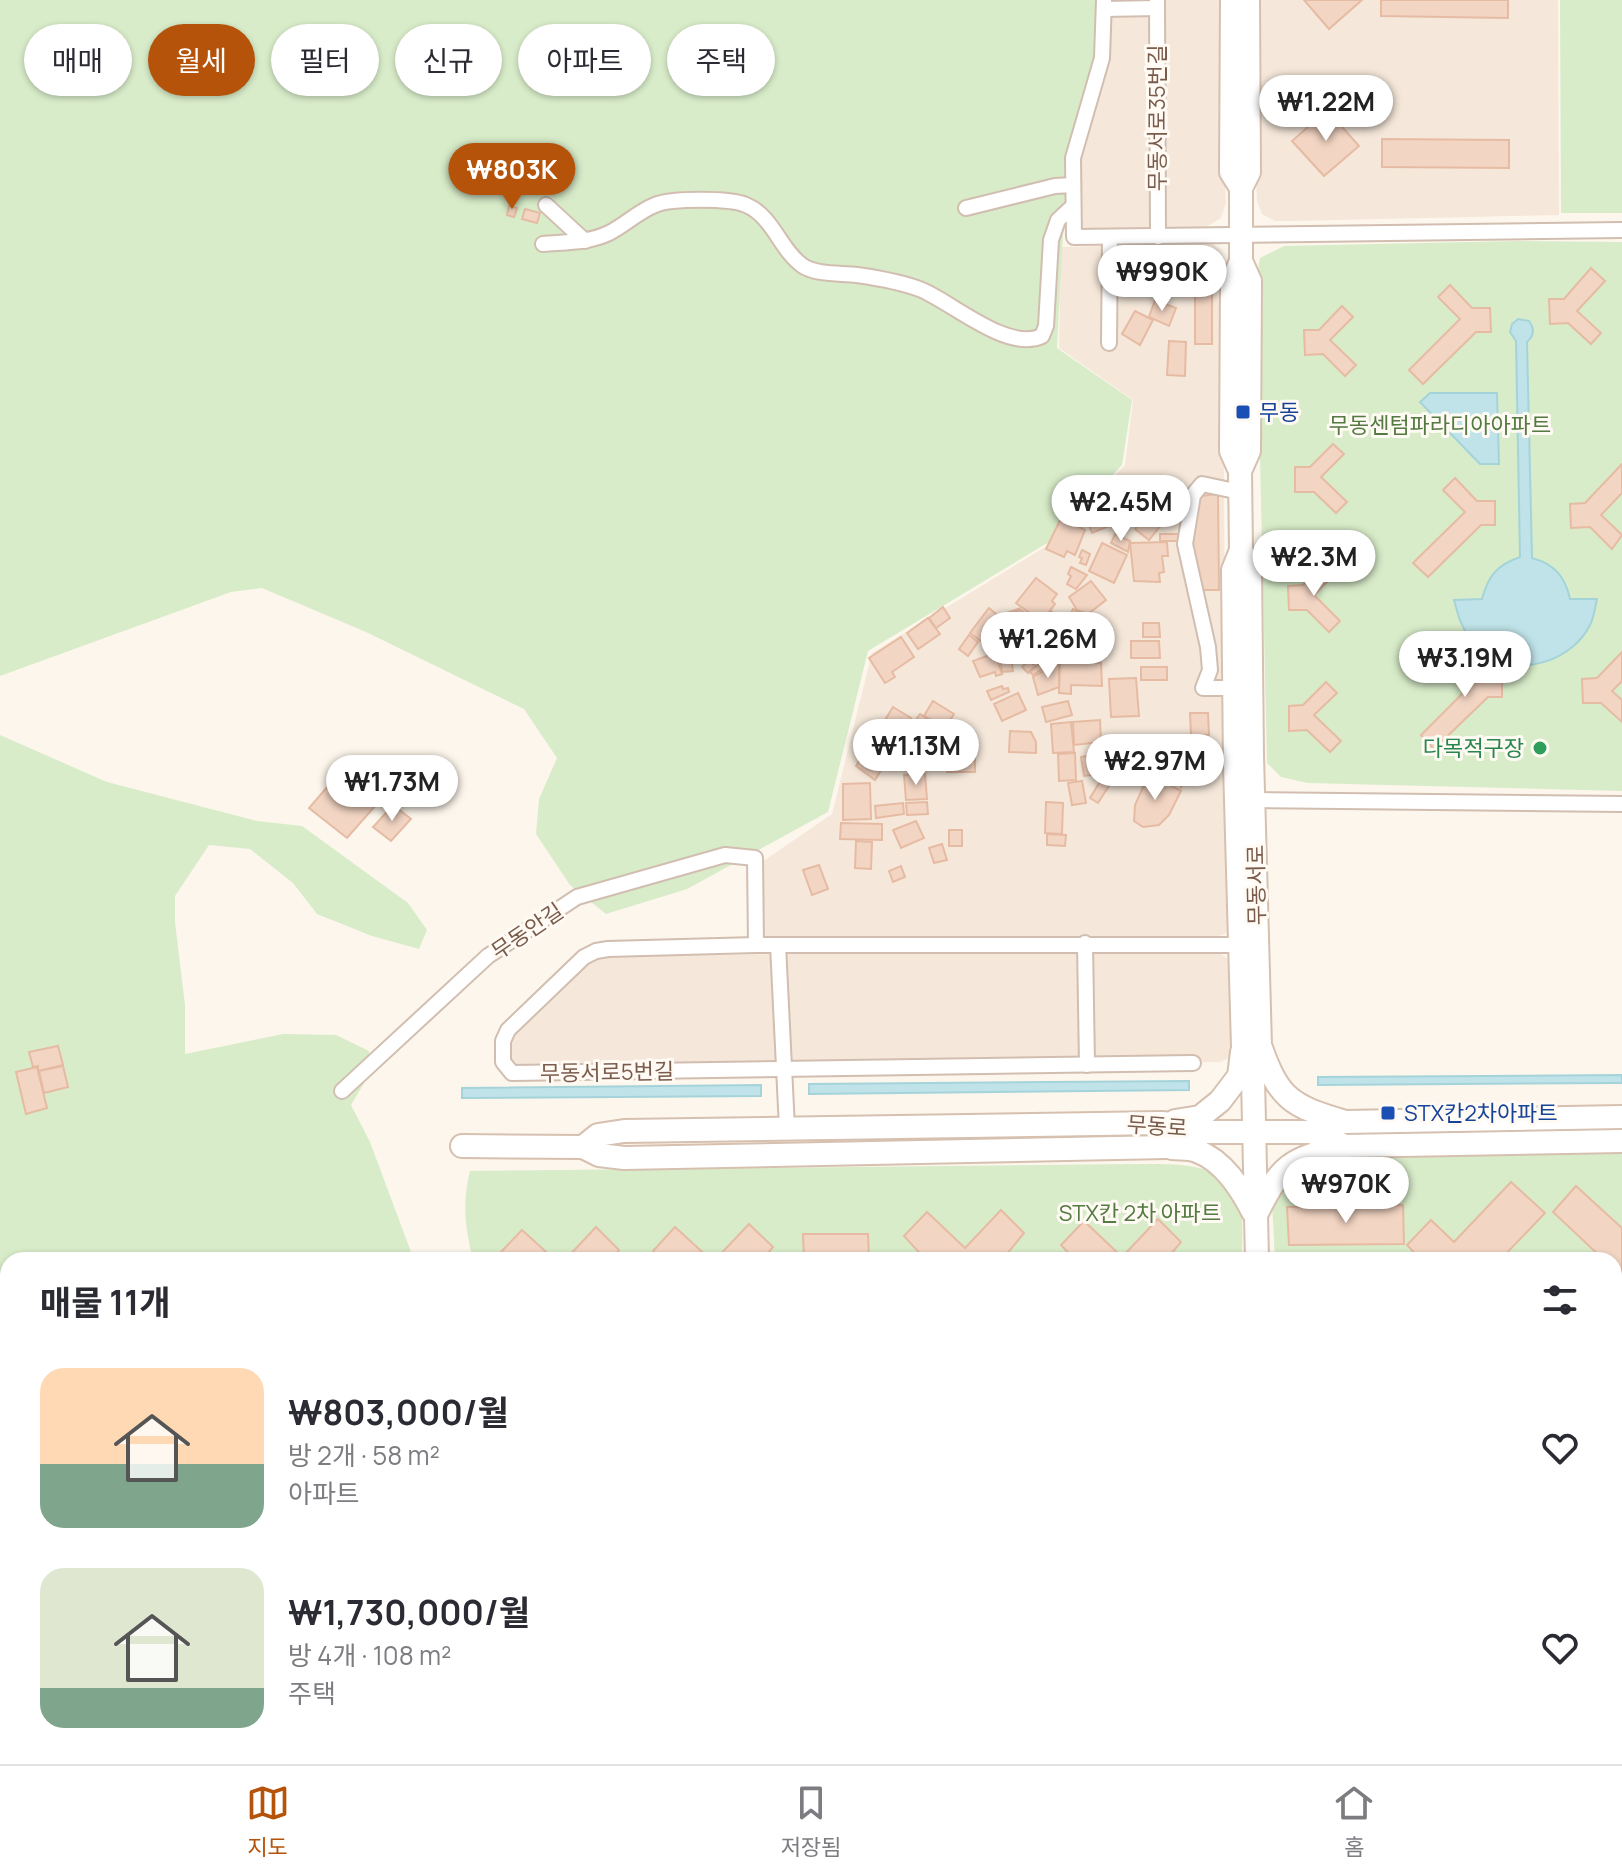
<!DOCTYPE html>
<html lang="ko">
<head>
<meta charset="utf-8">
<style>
  body { margin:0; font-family:Manrope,"Noto Sans KR",sans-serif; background:#f2f2f3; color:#2b2b33; height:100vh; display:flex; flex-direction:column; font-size:30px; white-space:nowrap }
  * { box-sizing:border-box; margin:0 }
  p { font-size:26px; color:#7c7c81 }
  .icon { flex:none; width:44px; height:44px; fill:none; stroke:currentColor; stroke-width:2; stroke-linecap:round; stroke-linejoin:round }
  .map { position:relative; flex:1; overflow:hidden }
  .details { position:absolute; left:0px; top:1252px; width:1622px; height:512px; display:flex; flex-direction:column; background:#fff; border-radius:24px 24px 0 0; box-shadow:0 2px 6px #0004 }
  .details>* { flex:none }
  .top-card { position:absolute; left:24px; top:24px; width:800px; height:72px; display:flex; gap:16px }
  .price { position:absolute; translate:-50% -68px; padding:0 18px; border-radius:28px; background:#fff; color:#222; font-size:26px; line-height:52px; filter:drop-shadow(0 2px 4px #0008) }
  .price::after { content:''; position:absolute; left:50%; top:48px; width:24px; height:18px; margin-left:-12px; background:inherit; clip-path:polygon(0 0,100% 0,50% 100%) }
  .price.on { background:#b45309; color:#fff }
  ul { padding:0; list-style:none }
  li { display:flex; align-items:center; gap:24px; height:200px; padding:0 40px }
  li span { display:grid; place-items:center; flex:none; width:224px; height:160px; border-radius:24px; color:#555 }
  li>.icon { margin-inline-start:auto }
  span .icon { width:96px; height:96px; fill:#fffc; stroke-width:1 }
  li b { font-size:34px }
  h2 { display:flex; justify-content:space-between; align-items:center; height:96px; padding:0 40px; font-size:34px }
  .chip { padding:0 28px; border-radius:36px; background:#fff; box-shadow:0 2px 6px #0004; font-size:28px; line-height:72px }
  .chip.on { background:#b45309; color:#fff }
  .menu { display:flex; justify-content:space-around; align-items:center; height:112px; border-top:2px solid #e1e1e2; background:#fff; font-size:22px; color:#7c7c81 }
  .menu a { display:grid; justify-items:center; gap:4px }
  .menu .on { color:#b45309 }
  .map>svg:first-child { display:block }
  .residential { fill:#f5e8da }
  .green { fill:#d8ecc9 }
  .water { fill:#bfe3e8; stroke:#a5d3da; stroke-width:2 }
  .building { fill:#f3d5c3; stroke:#e6bba3; stroke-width:2 }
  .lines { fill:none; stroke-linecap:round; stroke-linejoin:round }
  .street-casing { stroke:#d1beb0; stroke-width:18 }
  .secondary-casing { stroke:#d6c0b0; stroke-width:26 }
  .street { stroke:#fff; stroke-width:14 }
  .secondary { stroke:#fff; stroke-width:22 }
  .transit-dot { fill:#1a4fb4; stroke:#fffaf3; stroke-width:3 }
  .leisure-dot { fill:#2e9e5b; stroke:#fffaf3; stroke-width:3 }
  .labels { text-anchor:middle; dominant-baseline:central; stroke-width:6; stroke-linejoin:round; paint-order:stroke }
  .street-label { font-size:22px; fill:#7a5c4d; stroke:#fffaf3 }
  .transit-label { font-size:22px; fill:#164399; stroke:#fffaf3; text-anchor:start }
  .park-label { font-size:22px; fill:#537a41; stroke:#fffaf3 }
  .leisure-label { font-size:22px; fill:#27864d; stroke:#fffaf3; text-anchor:end }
</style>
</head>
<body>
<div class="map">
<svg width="1622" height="1764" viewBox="0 0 1622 1764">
  <rect width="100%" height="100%" fill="#fdf6ec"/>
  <!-- residential -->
  <g class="residential">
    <polygon points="1108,0 1224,0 1225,44 1219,87 1226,203 1221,218 1206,227 1095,229 1084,228 1079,216 1078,155 1099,96 1107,63"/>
    <polygon points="1255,0 1558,0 1559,215 1293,221 1275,221 1262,214 1257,201 1256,182"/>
    <polygon points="1212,243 1221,251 1223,262 1225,698 1234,926 1227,933 1216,937 762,938 762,862 832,814 872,653 1050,544 1125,465 1133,400 1059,348 1061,247"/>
    <polygon points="1215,950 1228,959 1231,967 1231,1050 1229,1058 1220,1062 515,1069 507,1062 510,1033 593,956"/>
  </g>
  <!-- green -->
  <g class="green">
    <polygon points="0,0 1099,0 1097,48 1087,97 1067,159 1057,348 1132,400 1122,465 1049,542 868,651 828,812 687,889 606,914 570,885 536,834 539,799 557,758 524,709 366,632 262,588 231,592 0,676"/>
    <polygon points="1560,0 1622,0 1622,213 1561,213"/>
    <polygon points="1515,241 1622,242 1622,791 1308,783 1281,777 1267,763 1256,281 1260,258 1284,246"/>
    <polygon points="0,735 107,782 257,821 302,826 408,903 427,930 419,949 372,936 317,914 293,883 250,849 209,845 175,896 175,922 185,1005 185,1054 283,1034 336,1035 369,1051 367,1078 351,1105 370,1142 414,1260 8,1260 8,1756 131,1756 130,1764 0,1764"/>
    <polygon points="1622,1149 1622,1351 1614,1351 1614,1260 1275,1260 1272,1202 1289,1174 1316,1161"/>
    <path d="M1130 1164C1174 1165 1235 1157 1242 1216 1243 1230 1242 1246 1242 1260H473C465 1226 462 1205 470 1171Z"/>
    <polygon points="233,1756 1406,1756 1410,1764 231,1764"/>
  </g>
  <!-- water -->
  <g class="water">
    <path d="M1518 319 1529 321C1535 329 1534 336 1527 342L1532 558C1554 564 1565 576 1570 599H1597C1595 607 1594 616 1591 623 1570 668 1502 682 1471 640 1461 627 1458 615 1454 600L1482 599C1488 576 1497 565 1520 557L1516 341 1510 332 1512 324Z"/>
    <polygon points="1430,393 1497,393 1499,464 1480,464 1420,402"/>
    <polygon points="1622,1075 1622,1083 1616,1083 1318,1085 1318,1077"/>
    <polygon points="1189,1081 1189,1090 809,1094 809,1084"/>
    <polygon points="761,1085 761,1096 462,1098 462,1088"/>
  </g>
  <!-- building -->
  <g class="building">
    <polygon points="1304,0 1362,0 1329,29"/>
    <polygon points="1381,0 1508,0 1508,18 1381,16"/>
    <polygon points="1327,110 1359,146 1324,176 1292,141"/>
    <polygon points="1382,139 1509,140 1509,168 1382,167"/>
    <polygon points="509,206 517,208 514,217 507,215"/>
    <polygon points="525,209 540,213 537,223 522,219"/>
    <rect x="1195" y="250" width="17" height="94"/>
    <polygon points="1591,268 1605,281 1577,311 1601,333 1591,344 1568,323 1550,324 1549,299 1564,299"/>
    <polygon points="1450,285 1472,308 1490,308 1491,332 1476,332 1423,384 1409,370 1460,319 1438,297"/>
    <polygon points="1155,300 1176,308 1169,326 1149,317"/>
    <polygon points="1342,306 1353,317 1330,340 1356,365 1345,376 1323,354 1305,355 1304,330 1319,330"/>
    <polygon points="1135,311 1153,320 1140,345 1122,334"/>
    <polygon points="1169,341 1186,342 1185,376 1167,375"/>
    <polygon points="1333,444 1344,454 1321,477 1347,502 1336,513 1314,492 1295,492 1295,467 1310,467"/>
    <polygon points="1622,464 1622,493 1601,515 1622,535 1612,549 1590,527 1571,528 1570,504 1585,503"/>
    <polygon points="1127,477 1149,487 1136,518 1126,513 1136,490 1124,484"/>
    <polygon points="1455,478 1477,501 1495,501 1495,525 1481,525 1428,577 1413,563 1465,512 1443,490"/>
    <polygon points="1122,484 1130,499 1110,510 1102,495"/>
    <polygon points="1159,494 1181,507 1175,516 1153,504"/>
    <polygon points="1218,494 1219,590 1200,590 1190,548 1195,502 1202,496"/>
    <polygon points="1106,505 1114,524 1092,533 1085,514"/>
    <polygon points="1151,509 1165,520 1149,540 1135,529"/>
    <polygon points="1061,518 1085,530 1075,555 1067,551 1064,557 1046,549"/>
    <polygon points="1115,534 1130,541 1128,552 1111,543"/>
    <rect x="1160" y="534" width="19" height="7"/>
    <polygon points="1167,542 1168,556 1162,556 1164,572 1159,573 1160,582 1134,581 1130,543"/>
    <polygon points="1102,543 1127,555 1114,583 1089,571"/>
    <polygon points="1082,550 1090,554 1086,565 1080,563 1082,558 1079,557"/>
    <polygon points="1326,562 1336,573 1314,595 1340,621 1329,632 1307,610 1289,610 1288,586 1303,585"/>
    <polygon points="1071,567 1087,575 1076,589 1067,584 1071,576 1068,574"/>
    <polygon points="1036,578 1057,594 1052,601 1055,604 1045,617 1041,615 1038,619 1016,603"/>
    <polygon points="1091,581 1106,600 1088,614 1077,610 1069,597"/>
    <polygon points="943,607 950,618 936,628 929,618"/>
    <polygon points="989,608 1003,620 985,644 970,633"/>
    <polygon points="1018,609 1010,620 1006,621 1004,614"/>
    <polygon points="1020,609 1032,619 1019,636 1006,625"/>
    <polygon points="1073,609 1089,617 1078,640 1062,630"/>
    <polygon points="1051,611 1064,620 1059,628 1045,620"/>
    <polygon points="928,618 940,634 918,649 907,633"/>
    <polygon points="1034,619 1049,633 1026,662 1010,649"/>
    <polygon points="1143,623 1159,623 1160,637 1143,637"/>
    <polygon points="969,635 978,642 968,656 959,649"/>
    <polygon points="901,637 914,657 892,672 895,677 885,683 869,658"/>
    <polygon points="1009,641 1013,671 1002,672 998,642"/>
    <polygon points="1131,641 1159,641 1160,658 1131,658"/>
    <polygon points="1462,650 1484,673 1502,673 1502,697 1488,697 1434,749 1421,735 1472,684 1450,662"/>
    <polygon points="1622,652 1622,681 1612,691 1622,700 1622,722 1601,703 1583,703 1582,679 1597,678"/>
    <polygon points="995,653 1002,674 996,676 995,672 980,677 973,661"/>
    <polygon points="1029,660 1035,666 1028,673 1022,667"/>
    <polygon points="1060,661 1101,663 1102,686 1071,685 1071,694 1059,693"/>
    <polygon points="1041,662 1047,666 1033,675 1030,672"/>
    <polygon points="1059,663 1059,687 1038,695 1033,677 1051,667 1051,664"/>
    <rect x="1141" y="667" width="26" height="13"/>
    <polygon points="1136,678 1139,716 1111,717 1109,679"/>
    <polygon points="1326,682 1337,693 1314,715 1341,741 1330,752 1307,730 1289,731 1289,706 1303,705"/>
    <polygon points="1002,686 1003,689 1008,688 1009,692 991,700 987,691"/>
    <polygon points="1018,693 1026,710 1002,721 994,704"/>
    <polygon points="933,701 954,714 945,728 924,716"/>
    <polygon points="1068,701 1072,715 1046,722 1042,707"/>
    <polygon points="893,707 911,718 891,751 873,740"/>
    <polygon points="1190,713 1208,713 1209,735 1191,735"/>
    <polygon points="920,714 941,728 926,749 905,735"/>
    <polygon points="1100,720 1101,742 1074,745 1073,722"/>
    <polygon points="1071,722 1074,752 1053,753 1051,724"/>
    <polygon points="1010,731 1031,732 1036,742 1036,753 1009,752"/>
    <polygon points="1138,735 1154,737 1150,762 1134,760"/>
    <polygon points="948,736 975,736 975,772 947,772"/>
    <polygon points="1189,740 1194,769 1181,787 1174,743"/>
    <polygon points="871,742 891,754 875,780 856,766"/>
    <polygon points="1075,753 1076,780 1059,781 1058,754"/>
    <polygon points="1098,754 1101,774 1084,776 1081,757"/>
    <polygon points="362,763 391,788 347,838 309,808 328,786 336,793"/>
    <polygon points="1107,770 1116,775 1098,803 1090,798"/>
    <polygon points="925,774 927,799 906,800 904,775"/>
    <polygon points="1149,774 1181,791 1169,815 1159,825 1143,827 1134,821 1135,805"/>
    <polygon points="1082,781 1086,803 1072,805 1068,783"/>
    <polygon points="870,783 871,819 843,820 843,784"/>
    <polygon points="927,802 928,814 907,815 906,803"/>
    <polygon points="1046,802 1063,803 1062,834 1045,833"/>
    <polygon points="903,803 904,814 876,818 875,806"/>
    <polygon points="393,805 411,819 391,841 373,827"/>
    <polygon points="916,821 924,838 901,848 893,830"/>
    <polygon points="841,823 882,824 882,840 840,839"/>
    <rect x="949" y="830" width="13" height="16"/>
    <polygon points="1047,834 1066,835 1065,846 1047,845"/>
    <polygon points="856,841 872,842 871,869 855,868"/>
    <polygon points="942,844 947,860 934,863 929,848"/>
    <polygon points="819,865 828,889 812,895 803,870"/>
    <polygon points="901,866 905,877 893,882 889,871"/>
    <polygon points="58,1046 63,1065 38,1071 38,1066 33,1067 29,1052"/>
    <polygon points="63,1066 68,1087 44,1093 39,1071"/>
    <polygon points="37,1067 47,1108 26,1114 16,1072"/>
    <polygon points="1511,1182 1545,1213 1500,1260 1421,1260 1407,1245 1431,1220 1454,1242"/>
    <polygon points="1576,1186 1622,1228 1622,1277 1614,1270 1614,1260 1604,1260 1553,1212"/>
    <polygon points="1403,1205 1404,1244 1289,1245 1287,1207"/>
    <polygon points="1001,1210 1024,1233 1002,1260 926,1260 904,1236 927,1212 965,1248"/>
    <polygon points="1158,1219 1181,1242 1166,1260 1075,1260 1061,1245 1084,1221 1122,1257"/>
    <polygon points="749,1224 773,1247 762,1260 715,1260"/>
    <polygon points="596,1227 619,1250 611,1260 565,1260"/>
    <polygon points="675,1227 711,1260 661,1260 653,1251"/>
    <polygon points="522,1230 555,1260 505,1260 499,1254"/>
    <polygon points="803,1234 868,1234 869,1260 804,1260"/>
    <polygon points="1614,1626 1622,1636 1622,1640 1614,1646"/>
    <polygon points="1485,1756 1516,1756 1522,1764 1491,1764"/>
  </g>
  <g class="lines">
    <defs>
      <g id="street">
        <polyline points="1104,0 1102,58 1073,158 1074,237 1622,230"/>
        <polyline points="1157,0 1158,237"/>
        <polyline points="1104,9 1157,8"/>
        <polyline points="546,205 585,241"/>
        <polyline points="966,208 1055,186 1073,185"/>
        <path d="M543 244C565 242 588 243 609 233 625 225 639 211 655 205 671 198 730 198 746 205 773 216 780 250 803 266 817 275 841 273 857 275 878 278 902 282 922 290 954 304 1008 352 1042 336L1046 326 1051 240 1058 220 1073 206"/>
        <polyline points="1109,343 1110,237"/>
        <polyline points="1234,688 1203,688 1210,670 1208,647 1185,544 1193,495 1202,484 1240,492"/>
        <polyline points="1253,800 1622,804"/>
        <polyline points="1085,943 1087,1065"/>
        <polyline points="778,945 787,1128"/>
        <polyline points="1193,1063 512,1073 503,1062 503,1041 508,1030 584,957 596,951 608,949 756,945 1245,945"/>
        <polyline points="342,1091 488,956 577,897 725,855 755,858 756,945"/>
      </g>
      <g id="secondary">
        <polyline points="1232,0 1231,172 1241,188"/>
        <polyline points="1241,261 1232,282 1231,451 1240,471 1241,550 1233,570 1235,765 1243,1047 1247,1067 1253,1078 1257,1260"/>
        <polyline points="1240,471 1249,451 1250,281 1241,261 1241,188 1249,172 1248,0"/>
        <polyline points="1241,550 1250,569 1252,756 1260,1046 1259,1069 1253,1078"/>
        <path d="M1261 1048C1279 1099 1292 1106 1342 1121"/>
        <polyline points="1175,1121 1200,1117 1220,1101 1239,1076 1242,1052"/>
        <polyline points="1311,1132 1345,1146 1622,1141"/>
        <polyline points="462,1146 583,1147 599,1155 624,1158 1167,1147 1193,1140 1204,1132"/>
        <polyline points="583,1147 598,1135 624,1131 1162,1123 1194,1127 1204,1132 1311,1132 1344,1122 1622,1117"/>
        <path d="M1172 1148C1180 1149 1190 1148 1197 1151 1224 1161 1241 1189 1253 1212"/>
        <path d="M1256 1215C1280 1166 1290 1158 1343 1147"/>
      </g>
    </defs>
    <!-- street casing -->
    <use href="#street" class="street-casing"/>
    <!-- secondary casing -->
    <use href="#secondary" class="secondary-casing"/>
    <!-- street -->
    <use href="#street" class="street"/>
    <!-- secondary -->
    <use href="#secondary" class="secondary"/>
  </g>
  <!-- markers -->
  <g class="transit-dot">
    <rect x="1235" y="404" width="16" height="16" rx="4"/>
    <rect x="1380" y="1105" width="16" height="16" rx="4"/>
  </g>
  <circle class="leisure-dot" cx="1540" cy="748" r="8"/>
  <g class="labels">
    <!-- street labels -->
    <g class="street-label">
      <text transform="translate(1157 118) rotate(-90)">무동서로35번길</text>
      <text transform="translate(1256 885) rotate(-91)">무동서로</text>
      <text transform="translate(527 931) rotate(-34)">무동안길</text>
      <text transform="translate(607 1072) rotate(-1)">무동서로5번길</text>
      <text transform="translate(1157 1126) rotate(4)">무동로</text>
    </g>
    <!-- transit labels -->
    <g class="transit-label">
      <text x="1259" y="412">무동</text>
      <text x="1404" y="1113">STX칸2차아파트</text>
    </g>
    <!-- park labels -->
    <g class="park-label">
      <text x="1440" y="425">무동센텀파라디아아파트</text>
      <text x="1140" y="1213">STX칸 2차 아파트</text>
    </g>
    <!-- leisure labels -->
    <g class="leisure-label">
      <text x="1524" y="748">다목적구장</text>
    </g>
  </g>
</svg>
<b class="price" style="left:1326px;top:143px">₩1.22M</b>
<b class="price on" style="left:512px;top:211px">₩803K</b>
<b class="price" style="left:1162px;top:313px">₩990K</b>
<b class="price" style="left:1121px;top:543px">₩2.45M</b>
<b class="price" style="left:1314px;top:598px">₩2.3M</b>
<b class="price" style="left:1048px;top:680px">₩1.26M</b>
<b class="price" style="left:1465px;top:699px">₩3.19M</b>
<b class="price" style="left:916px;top:787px">₩1.13M</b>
<b class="price" style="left:1155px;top:802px">₩2.97M</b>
<b class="price" style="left:392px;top:823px">₩1.73M</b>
<b class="price" style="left:1346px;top:1225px">₩970K</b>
<div class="top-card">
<a class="chip">매매</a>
<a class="chip on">월세</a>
<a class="chip">필터</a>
<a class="chip">신규</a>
<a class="chip">아파트</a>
<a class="chip">주택</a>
</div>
<section class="details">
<h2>매물 11개<svg class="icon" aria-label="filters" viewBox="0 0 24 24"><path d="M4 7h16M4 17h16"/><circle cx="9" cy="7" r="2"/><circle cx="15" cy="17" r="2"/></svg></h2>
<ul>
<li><span style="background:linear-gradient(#ffd9b3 60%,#7fa58c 0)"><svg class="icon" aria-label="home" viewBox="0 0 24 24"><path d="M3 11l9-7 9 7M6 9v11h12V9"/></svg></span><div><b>₩803,000/월</b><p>방 2개 · 58 m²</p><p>아파트</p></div><svg class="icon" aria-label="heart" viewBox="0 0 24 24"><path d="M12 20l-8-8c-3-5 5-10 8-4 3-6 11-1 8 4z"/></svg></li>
<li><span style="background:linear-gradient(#dfe7d0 75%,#7fa58c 0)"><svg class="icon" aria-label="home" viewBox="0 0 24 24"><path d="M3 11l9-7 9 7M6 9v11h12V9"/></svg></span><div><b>₩1,730,000/월</b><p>방 4개 · 108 m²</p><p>주택</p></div><svg class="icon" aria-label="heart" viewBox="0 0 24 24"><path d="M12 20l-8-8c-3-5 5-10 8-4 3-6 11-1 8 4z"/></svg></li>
</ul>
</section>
</div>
<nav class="menu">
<a class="on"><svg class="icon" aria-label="map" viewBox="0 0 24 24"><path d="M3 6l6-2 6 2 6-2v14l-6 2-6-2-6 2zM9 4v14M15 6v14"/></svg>지도</a>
<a><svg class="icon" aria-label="saved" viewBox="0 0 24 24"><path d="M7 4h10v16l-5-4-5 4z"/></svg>저장됨</a>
<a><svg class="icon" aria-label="home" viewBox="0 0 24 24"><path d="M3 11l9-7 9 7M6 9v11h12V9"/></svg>홈</a>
</nav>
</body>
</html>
